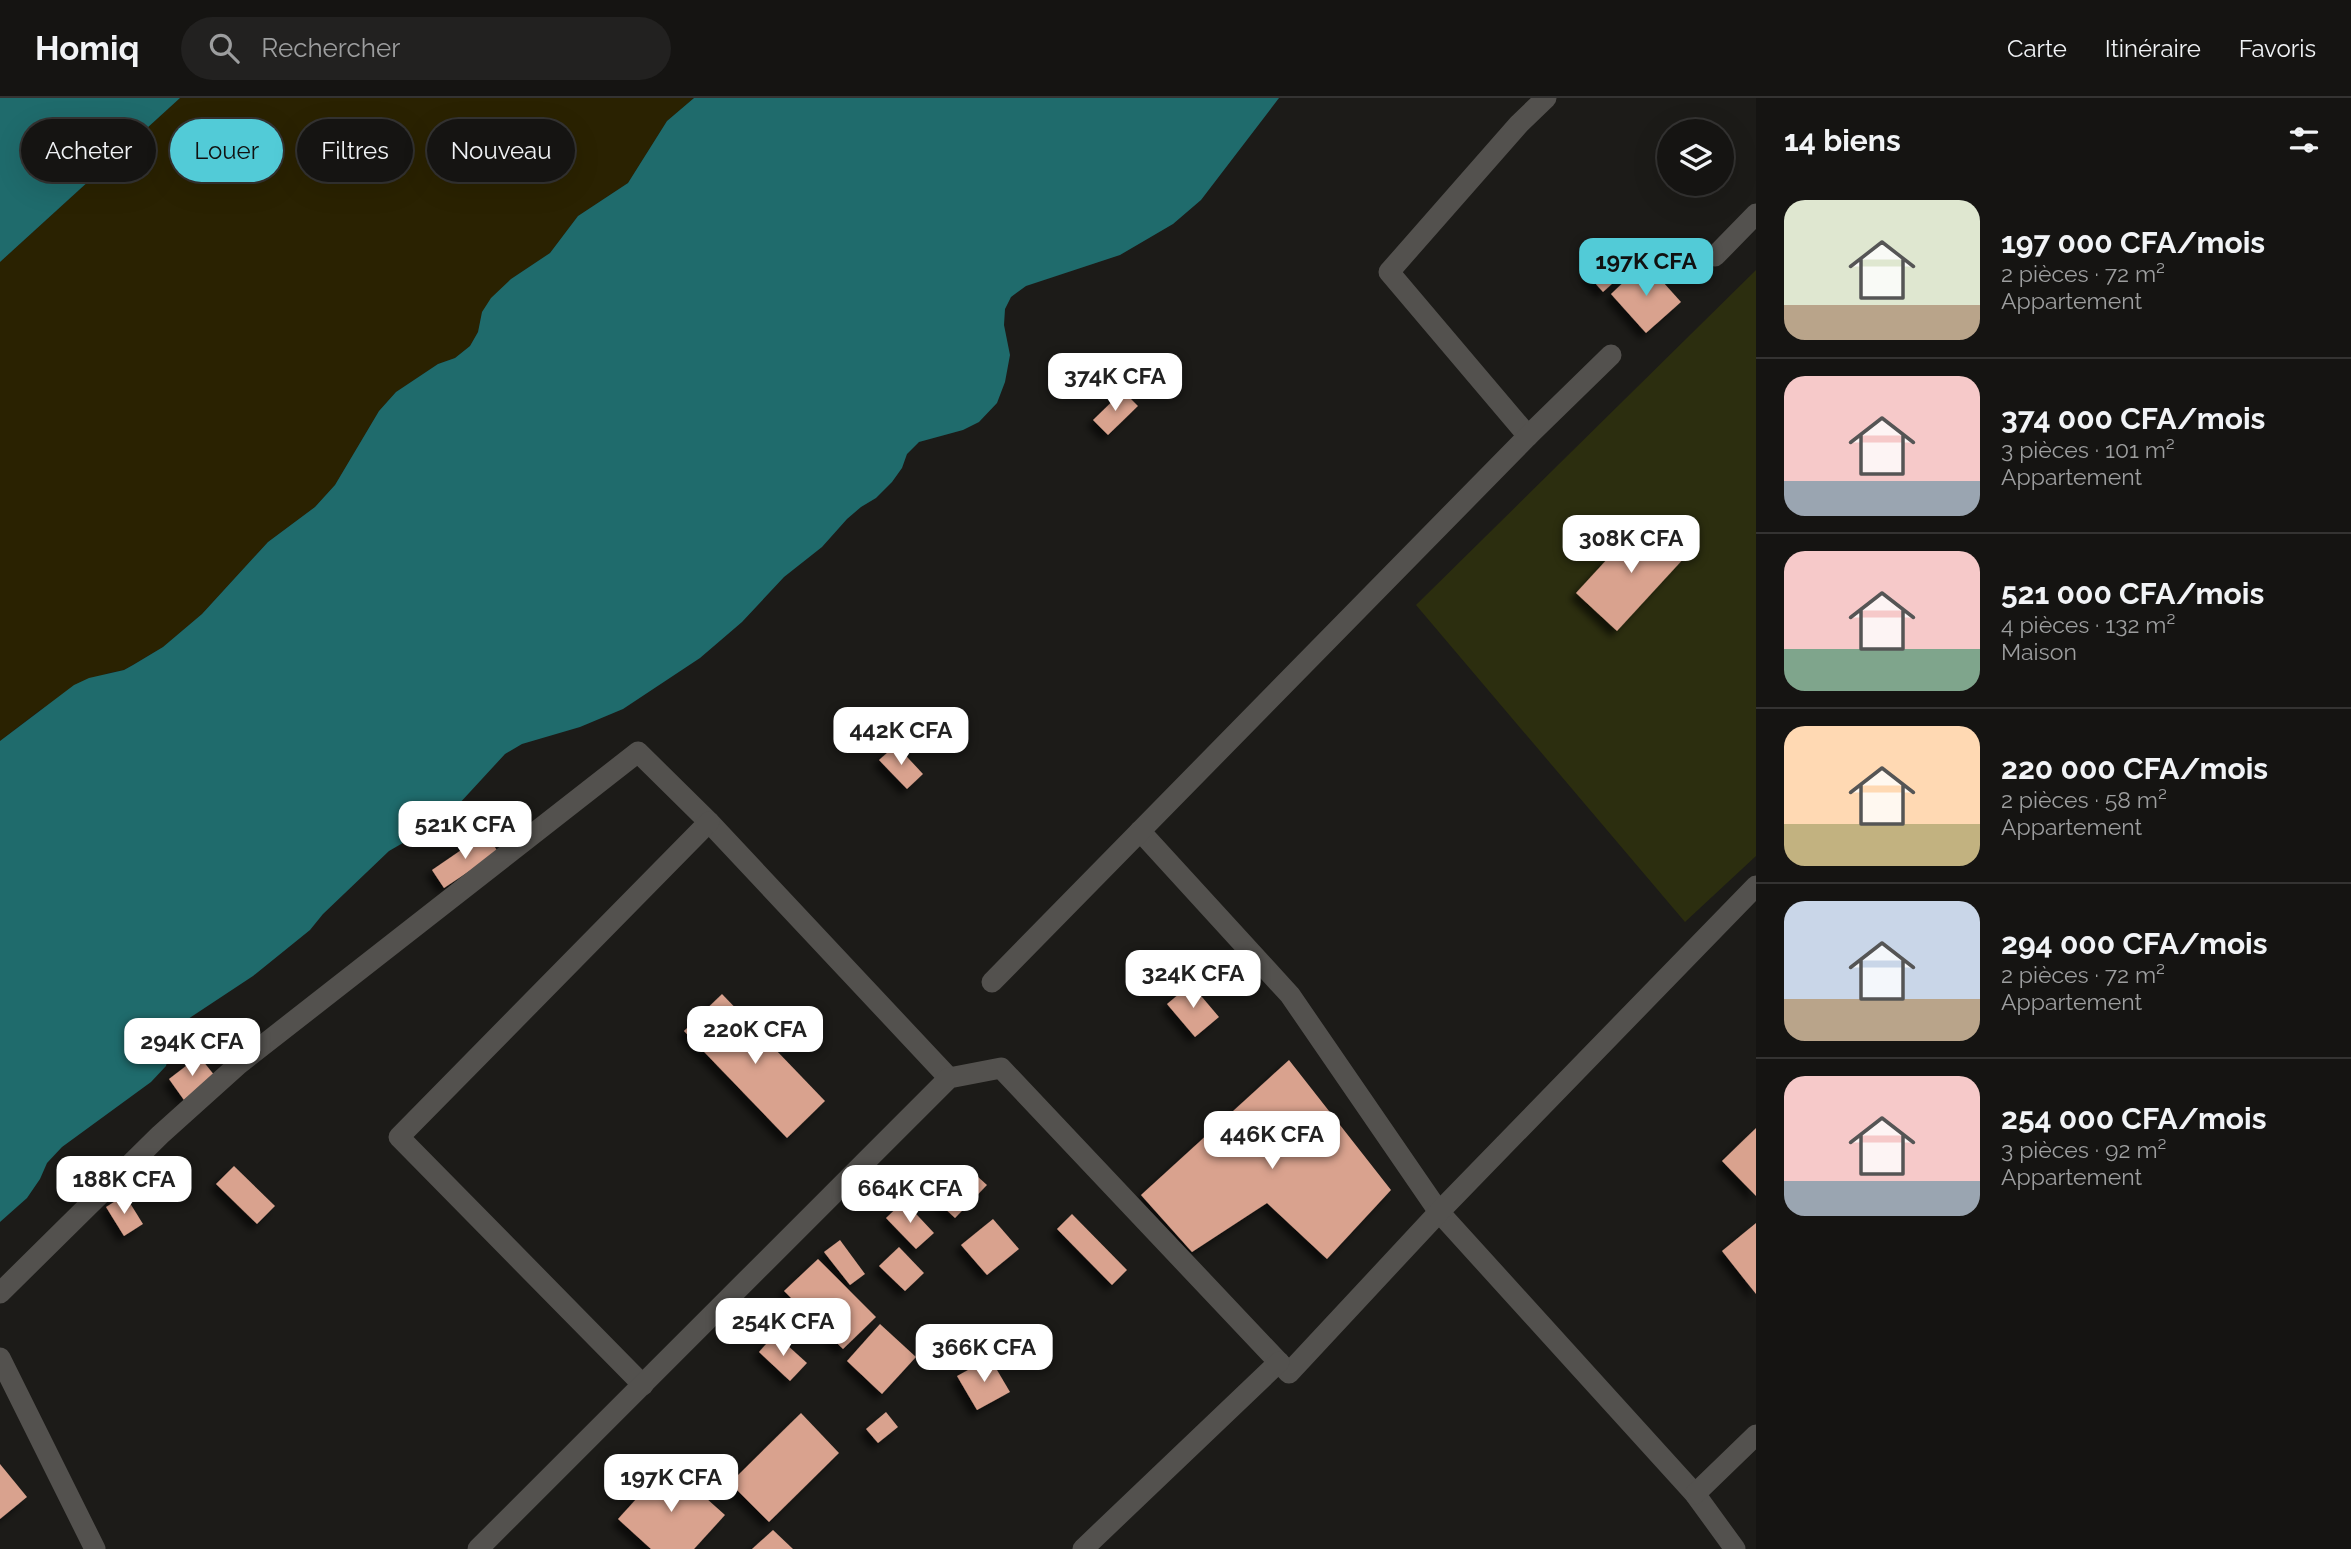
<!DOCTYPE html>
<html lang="fr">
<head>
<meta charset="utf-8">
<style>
  body { margin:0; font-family:Raleway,sans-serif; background:#222120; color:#f1f3f6; height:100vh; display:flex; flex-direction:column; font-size:26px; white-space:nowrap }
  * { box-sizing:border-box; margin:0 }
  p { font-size:23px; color:#9d9e9f }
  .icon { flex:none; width:38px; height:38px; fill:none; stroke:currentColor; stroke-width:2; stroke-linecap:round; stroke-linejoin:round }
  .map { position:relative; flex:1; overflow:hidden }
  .sheet { display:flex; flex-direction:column; background:#151412; width:595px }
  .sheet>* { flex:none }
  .guide { position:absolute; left:21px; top:21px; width:665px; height:63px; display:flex; gap:14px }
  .fabs { position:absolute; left:1657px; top:21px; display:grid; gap:14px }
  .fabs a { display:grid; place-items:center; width:77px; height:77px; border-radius:50%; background:#151412; box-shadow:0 7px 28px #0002,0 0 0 2px #343332; font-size:35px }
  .price { position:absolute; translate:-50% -60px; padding:0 16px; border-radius:14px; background:#fff; color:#222; font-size:23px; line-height:46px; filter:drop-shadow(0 2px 4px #0008) }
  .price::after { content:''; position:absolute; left:50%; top:42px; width:21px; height:16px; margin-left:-10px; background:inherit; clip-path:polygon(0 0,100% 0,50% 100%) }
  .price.current { background:#52cbd7; color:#111 }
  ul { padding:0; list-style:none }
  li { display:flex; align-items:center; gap:21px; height:175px; padding:0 28px }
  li+li { border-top:2px solid #343332 }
  li span { display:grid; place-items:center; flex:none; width:196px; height:140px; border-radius:21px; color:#555 }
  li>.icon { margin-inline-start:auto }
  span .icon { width:84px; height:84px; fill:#fffc; stroke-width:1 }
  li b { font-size:30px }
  h2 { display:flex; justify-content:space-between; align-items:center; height:84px; padding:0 28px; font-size:30px }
  .tag { padding:0 24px; border-radius:32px; background:#151412; box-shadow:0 7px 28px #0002,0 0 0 2px #343332; font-size:24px; line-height:63px }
  .tag.current { background:#52cbd7; color:#111 }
  header { display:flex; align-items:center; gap:42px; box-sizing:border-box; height:98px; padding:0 35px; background:#151412; border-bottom:2px solid #343332 }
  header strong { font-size:33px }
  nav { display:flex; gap:38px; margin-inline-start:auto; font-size:24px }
  .search { width:490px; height:63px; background:#222120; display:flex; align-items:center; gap:18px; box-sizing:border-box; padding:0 24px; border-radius:38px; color:#9d9e9f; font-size:26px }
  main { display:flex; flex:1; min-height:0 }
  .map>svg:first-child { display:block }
  .green { fill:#2c2e0f }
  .sand { fill:#2a2201 }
  .water { fill:#1f6b6c }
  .building { fill:#d9a28e; filter:url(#shadow) }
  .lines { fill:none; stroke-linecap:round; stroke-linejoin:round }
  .minor { stroke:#53514e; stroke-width:21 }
</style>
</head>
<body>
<header>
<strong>Homiq</strong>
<div class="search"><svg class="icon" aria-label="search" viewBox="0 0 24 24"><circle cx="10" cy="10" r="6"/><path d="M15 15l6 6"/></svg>Rechercher</div>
<nav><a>Carte</a><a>Itinéraire</a><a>Favoris</a></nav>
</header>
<main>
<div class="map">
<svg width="1756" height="1451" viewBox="0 0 1756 1451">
  <defs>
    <filter id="shadow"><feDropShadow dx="-6" dy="6" stdDeviation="3.5" flood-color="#0009"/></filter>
  </defs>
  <rect width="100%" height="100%" fill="#1c1b18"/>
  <!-- green -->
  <polygon class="green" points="1756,172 1756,758 1685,824 1416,507"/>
  <!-- sand -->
  <polygon class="sand" points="180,0 694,0 667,23 628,85 578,118 550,155 511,181 482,214 478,234 470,248 455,260 438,266 396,294 379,313 335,387 315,409 268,444 202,516 163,549 124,572 108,575 40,612 0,643 0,164"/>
  <!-- water -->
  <g class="water">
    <polygon points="0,0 180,0 0,164"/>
    <polygon points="694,0 1279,0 1201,102 1173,126 1120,157 1026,188 1011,199 1005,211 1004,227 1010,257 1005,284 997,305 979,324 963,332 919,344 907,356 902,370 892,384 876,400 861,409 847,421 822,449 784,479 742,524 700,560 623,611 580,629 522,646 505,656 446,720 389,753 323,816 310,832 253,878 188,921 179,932 171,948 166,968 151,984 62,1049 47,1065 40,1081 27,1100 0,1124 0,643 74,587 89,580 124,572 133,567 163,549 202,516 268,444 315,409 335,387 379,313 396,294 438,266 455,260 470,248 478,234 482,214 491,200 511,181 550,155 578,118 628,85 667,23"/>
  </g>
  <!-- building -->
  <g class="building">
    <polygon points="1621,147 1636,164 1603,194 1588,177"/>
    <polygon points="1645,164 1681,204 1646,235 1611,196"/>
    <polygon points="1123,293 1138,308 1108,337 1093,322"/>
    <polygon points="1644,421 1686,458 1617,533 1576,495"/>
    <polygon points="896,647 923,676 907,691 879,662"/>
    <polygon points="486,735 498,754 444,790 432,772"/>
    <polygon points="1191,886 1219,919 1195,939 1167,906"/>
    <polygon points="722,896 825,1003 787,1040 684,933"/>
    <polygon points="199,958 215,978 184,1002 169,981"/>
    <polygon points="1289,962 1391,1092 1327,1161 1267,1105 1192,1154 1141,1097"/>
    <polygon points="1756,1030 1756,1098 1722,1063"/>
    <polygon points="234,1068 275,1108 257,1126 216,1086"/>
    <polygon points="967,1069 987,1087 955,1120 936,1102"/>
    <polygon points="125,1097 143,1126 124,1138 106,1109"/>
    <polygon points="904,1103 934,1135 916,1151 886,1120"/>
    <polygon points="1072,1116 1127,1172 1112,1187 1057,1131"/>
    <polygon points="993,1121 1019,1151 987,1177 961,1147"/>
    <polygon points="1756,1125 1756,1196 1722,1153"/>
    <polygon points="840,1142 865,1176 850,1187 824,1154"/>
    <polygon points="899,1149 924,1175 905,1193 879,1168"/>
    <polygon points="818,1161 876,1219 843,1251 784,1193"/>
    <polygon points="880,1226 916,1259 882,1296 847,1263"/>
    <polygon points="775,1236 807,1265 790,1283 759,1254"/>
    <polygon points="990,1260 1010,1294 977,1312 957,1278"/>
    <polygon points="886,1314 898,1329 878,1345 866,1331"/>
    <polygon points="801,1315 839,1355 769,1424 730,1385"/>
    <polygon points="0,1366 27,1399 0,1421"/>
    <polygon points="668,1366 725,1417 694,1451 651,1451 618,1421"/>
    <polygon points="773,1432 793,1451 752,1451"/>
  </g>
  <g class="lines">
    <!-- minor -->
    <g class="minor">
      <polyline points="1715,158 1756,116"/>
      <polyline points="1528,338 1389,174 1519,26 1546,0"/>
      <polyline points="1140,733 1290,897 1439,1114 1695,1396 1735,1451"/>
      <polyline points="992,884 1528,338 1611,257"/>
      <polyline points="0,1195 160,1037 239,966 638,654 709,724 949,980"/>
      <polyline points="0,1260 95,1451"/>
      <polyline points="643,1287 399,1039 709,724"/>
      <polyline points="1695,1396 1756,1337"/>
      <polyline points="478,1451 949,980 1001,970 1289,1275 1439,1114 1756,788"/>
      <polyline points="1083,1451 1279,1264"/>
    </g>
  </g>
</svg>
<div class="fabs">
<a><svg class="icon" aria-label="layers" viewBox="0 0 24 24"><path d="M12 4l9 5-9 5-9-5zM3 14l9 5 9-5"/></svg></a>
</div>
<b class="price current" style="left:1646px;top:200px">197K CFA</b>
<b class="price" style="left:1115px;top:315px">374K CFA</b>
<b class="price" style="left:1631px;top:477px">308K CFA</b>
<b class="price" style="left:901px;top:669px">442K CFA</b>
<b class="price" style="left:465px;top:763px">521K CFA</b>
<b class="price" style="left:1193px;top:912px">324K CFA</b>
<b class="price" style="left:755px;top:968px">220K CFA</b>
<b class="price" style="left:192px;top:980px">294K CFA</b>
<b class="price" style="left:1272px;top:1073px">446K CFA</b>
<b class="price" style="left:124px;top:1118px">188K CFA</b>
<b class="price" style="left:910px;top:1127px">664K CFA</b>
<b class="price" style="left:783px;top:1260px">254K CFA</b>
<b class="price" style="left:984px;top:1286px">366K CFA</b>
<b class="price" style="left:671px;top:1416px">197K CFA</b>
<div class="guide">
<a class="tag">Acheter</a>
<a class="tag current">Louer</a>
<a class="tag">Filtres</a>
<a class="tag">Nouveau</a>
</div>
</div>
<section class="sheet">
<h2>14 biens<svg class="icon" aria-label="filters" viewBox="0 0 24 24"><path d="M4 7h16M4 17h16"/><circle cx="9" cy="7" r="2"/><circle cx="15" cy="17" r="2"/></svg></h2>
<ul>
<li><span style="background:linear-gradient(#dfe7d0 75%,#b9a48a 0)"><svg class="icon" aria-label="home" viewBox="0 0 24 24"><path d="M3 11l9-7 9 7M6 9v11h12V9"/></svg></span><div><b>197 000 CFA/mois</b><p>2 pièces · 72 m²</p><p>Appartement</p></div></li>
<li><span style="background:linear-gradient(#f6c9c9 75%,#9aa5b1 0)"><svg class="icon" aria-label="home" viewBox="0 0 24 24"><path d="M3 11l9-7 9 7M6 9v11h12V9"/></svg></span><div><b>374 000 CFA/mois</b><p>3 pièces · 101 m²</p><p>Appartement</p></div></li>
<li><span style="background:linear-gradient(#f6c9c9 70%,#7fa58c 0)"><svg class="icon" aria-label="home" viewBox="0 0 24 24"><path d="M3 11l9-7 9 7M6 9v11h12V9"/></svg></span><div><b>521 000 CFA/mois</b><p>4 pièces · 132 m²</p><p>Maison</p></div></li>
<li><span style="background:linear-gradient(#ffd9b3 70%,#c2b280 0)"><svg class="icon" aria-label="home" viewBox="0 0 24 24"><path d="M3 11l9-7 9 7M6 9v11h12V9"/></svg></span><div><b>220 000 CFA/mois</b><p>2 pièces · 58 m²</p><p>Appartement</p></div></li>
<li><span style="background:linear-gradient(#c9d6e8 70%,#b9a48a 0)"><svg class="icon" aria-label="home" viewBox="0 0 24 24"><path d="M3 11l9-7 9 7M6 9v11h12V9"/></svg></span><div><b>294 000 CFA/mois</b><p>2 pièces · 72 m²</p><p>Appartement</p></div></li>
<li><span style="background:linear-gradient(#f6c9c9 75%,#9aa5b1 0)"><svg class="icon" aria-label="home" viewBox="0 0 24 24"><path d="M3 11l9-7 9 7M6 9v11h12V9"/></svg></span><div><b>254 000 CFA/mois</b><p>3 pièces · 92 m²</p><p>Appartement</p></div></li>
</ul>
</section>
</main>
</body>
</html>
